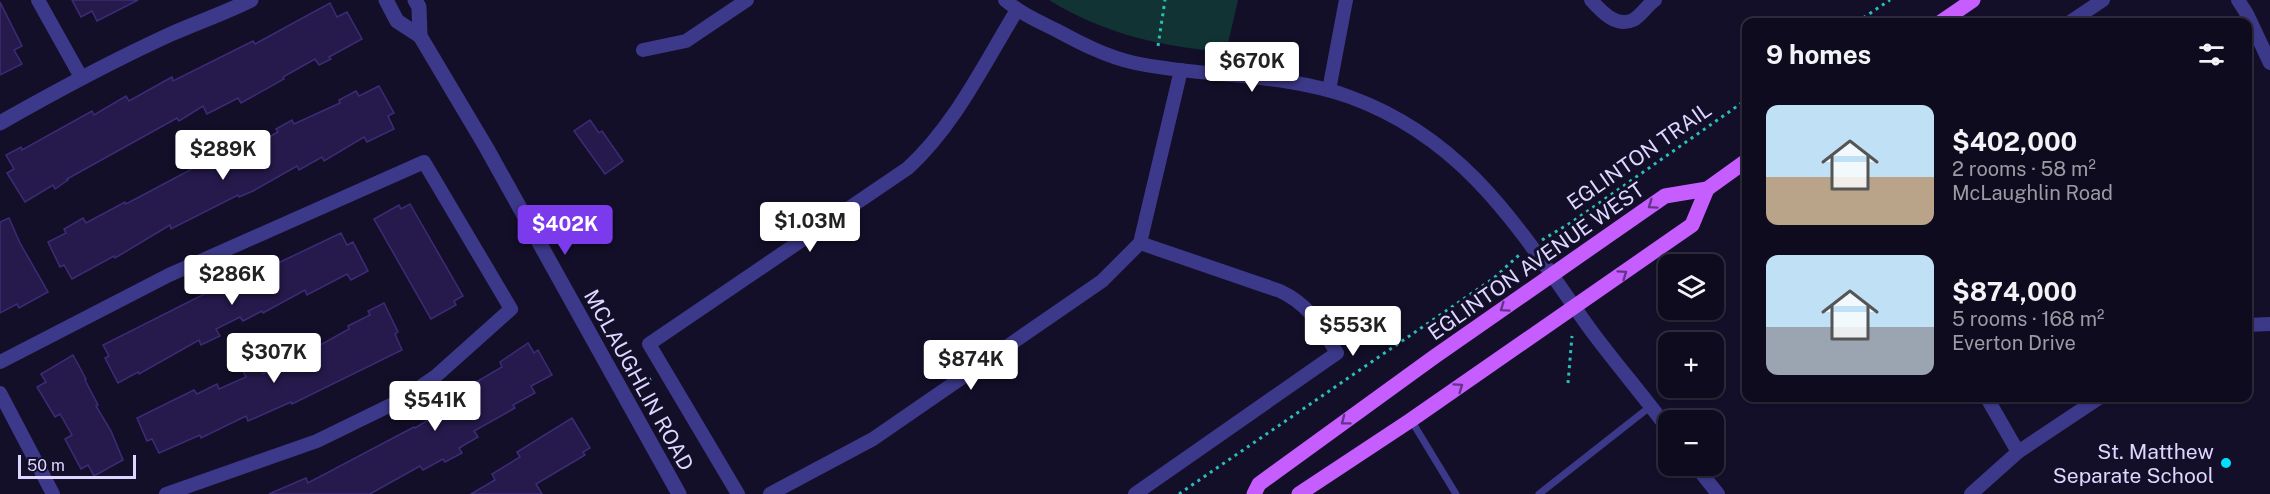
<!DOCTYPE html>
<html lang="en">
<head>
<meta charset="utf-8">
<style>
  body { margin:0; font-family:"Public Sans",sans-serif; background:#181428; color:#f1f3f6; height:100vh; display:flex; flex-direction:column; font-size:22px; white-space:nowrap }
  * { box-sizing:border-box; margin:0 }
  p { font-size:20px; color:#9b9ba4 }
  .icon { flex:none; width:33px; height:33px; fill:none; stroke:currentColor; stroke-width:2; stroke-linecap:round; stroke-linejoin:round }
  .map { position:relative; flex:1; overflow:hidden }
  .side { position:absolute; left:1742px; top:18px; width:510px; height:384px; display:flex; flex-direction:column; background:#0f0b1f; border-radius:12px; box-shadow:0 2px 4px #0004,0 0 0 2px #2f2b3d }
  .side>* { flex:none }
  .buttons { position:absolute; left:1658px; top:254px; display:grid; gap:12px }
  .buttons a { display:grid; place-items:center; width:66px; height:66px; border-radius:12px; background:#0f0b1f; box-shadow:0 2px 4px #0004,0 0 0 2px #2f2b3d; font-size:30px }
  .scale { position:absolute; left:18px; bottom:15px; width:118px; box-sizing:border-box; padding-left:6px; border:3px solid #ddd7ff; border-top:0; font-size:16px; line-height:21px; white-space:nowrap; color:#ddd7ff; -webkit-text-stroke:4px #140f29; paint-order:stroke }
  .price { position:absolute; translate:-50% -51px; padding:0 14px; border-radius:6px; background:#fff; color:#222; font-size:20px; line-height:39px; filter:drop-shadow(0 2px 3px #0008) }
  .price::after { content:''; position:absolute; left:50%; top:36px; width:18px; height:14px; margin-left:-9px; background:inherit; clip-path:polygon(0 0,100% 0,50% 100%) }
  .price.on { background:#7c3aed; color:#fff }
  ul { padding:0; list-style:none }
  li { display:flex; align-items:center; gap:18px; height:150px; padding:0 24px }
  li span { display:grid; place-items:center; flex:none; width:168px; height:120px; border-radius:12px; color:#555 }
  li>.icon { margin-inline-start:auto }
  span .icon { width:72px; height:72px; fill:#fffc; stroke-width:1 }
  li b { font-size:26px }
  h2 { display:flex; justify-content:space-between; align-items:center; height:72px; padding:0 24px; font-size:26px }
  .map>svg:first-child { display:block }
  .green { fill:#123333 }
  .building { fill:#251a4b; stroke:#3c2c78; stroke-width:1.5 }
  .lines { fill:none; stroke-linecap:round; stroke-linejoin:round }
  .path { stroke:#2bbfb9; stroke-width:3; stroke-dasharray:3 4.5; stroke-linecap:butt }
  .service { stroke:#3d398a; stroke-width:7 }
  .minor { stroke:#3d398a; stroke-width:14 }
  .tertiary { stroke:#3d398a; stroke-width:15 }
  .primary { stroke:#c65eff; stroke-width:15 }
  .oneway { stroke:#643389 }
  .poi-dot { fill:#03e0ff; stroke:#140f29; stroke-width:2 }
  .labels { text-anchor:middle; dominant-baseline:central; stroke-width:6; stroke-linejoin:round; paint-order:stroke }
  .street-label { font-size:21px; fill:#ddd7ff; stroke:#140f29 }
  .poi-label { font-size:21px; fill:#ddd7ff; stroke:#140f29; text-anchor:end }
</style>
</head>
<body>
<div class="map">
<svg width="2270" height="494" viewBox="0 0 2270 494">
  <rect width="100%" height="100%" fill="#140f29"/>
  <!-- green -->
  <path class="green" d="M1049 0H1238L1226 52C1162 47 1104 34 1049 0Z"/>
  <!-- building -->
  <g class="building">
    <polygon points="72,0 138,0 97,21 92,11 81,17"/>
    <polygon points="0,2 22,46 14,50 22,64 0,75"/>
    <polygon points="330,3 337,17 347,12 362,39 329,57 331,59 319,65 315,59 283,77 284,79 241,103 238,98 207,114 203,106 179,121 177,118 67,179 68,180 55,189 53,185 25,202 7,173 14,169 6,155 21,147 22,150 92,111 94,115 126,96 129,101 172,77 173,81 253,41 255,44"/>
    <polygon points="379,86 394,113 388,116 394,129 367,142 364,137 324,161 322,157 299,170 297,166 253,191 239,197 238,195 171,229 170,225 115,258 114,256 72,279 64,265 60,267 48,242 66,233 64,229 83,218 86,223 125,202 126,204 192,169 189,165 206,155 210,162 232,152 233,154 251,143 253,146 278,132 276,129 292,120 294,124 340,103 339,100 356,91 359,96"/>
    <polygon points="590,120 599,133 602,131 623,161 605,174 574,131"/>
    <polygon points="410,204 463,296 454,301 456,305 431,319 374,219 399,205 401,209"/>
    <polygon points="9,218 20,243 48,292 19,308 17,304 0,313 0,222"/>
    <polygon points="341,233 347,245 353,242 368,271 351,280 347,274 307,295 305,290 263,313 262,311 243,321 240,317 216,329 220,336 201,345 199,340 139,374 138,372 118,383 105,358 109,356 103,345 238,277 239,279 254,271 255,274"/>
    <polygon points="384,303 398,332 395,334 402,350 292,404 291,402 248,421 246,416 201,438 200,435 159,453 152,439 147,441 137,418 194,390 197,394 217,384 219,389 246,377 243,371 259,364 263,374 290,362 349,329 348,326 370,315 368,311"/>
    <polygon points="528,343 534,353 538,350 552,375 531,386 535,393 513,405 515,408 474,431 478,437 459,448 462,453 445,462 443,459 423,470 420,466 370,494 269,494 306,478 308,483 414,427 415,428 467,397 465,393 480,384 478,381 502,367 500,362"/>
    <polygon points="73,355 86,379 85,380 98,405 96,406 111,431 123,460 94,476 88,465 81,469 65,439 72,435 60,414 55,417 37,387 46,382 41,374"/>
    <polygon points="572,418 590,448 583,452 585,455 536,484 542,494 471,494 495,480 492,474 520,457 517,452"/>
  </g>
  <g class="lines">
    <!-- path -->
    <g class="path">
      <polyline points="1857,22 1890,0"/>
      <polyline points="1158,46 1165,0"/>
      <polyline points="1542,240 1572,222 1746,100"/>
      <polyline points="1568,383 1572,336"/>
      <polyline points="635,387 653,378"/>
      <polyline points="1179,494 1494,278 1519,255"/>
    </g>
    <!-- service -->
    <g class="service">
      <polyline points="1411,420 1456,494"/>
      <polyline points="1539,494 1651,406"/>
    </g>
    <!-- minor -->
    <g class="minor">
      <polyline points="38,0 81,77"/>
      <path d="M1005 0C1020 13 1038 21 1056 30 1080 43 1107 57 1135 63 1206 78 1281 72 1350 97 1468 140 1521 232 1590 329 1615 363 1643 395 1668 429"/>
      <path d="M1591 0C1601 11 1616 28 1633 20 1641 16 1647 5 1655 0"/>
      <polyline points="2238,0 2247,14 2270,63"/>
      <polyline points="2070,22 2103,0"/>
      <polyline points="643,50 686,41 747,0"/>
      <polyline points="1329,90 1346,0"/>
      <polyline points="2247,325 2270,324"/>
      <polyline points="0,362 169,275 424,162 511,309 436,376 401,400 317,441 166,494"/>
      <polyline points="0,393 53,494"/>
      <polyline points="1987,398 2018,452"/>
      <polyline points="1695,465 1718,494"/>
      <path d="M738 494 649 344 908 168C955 125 984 64 1017 10"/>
      <polyline points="770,494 873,439 1102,281 1140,243 1181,70"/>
      <path d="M1135 494 1337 353C1320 326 1310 305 1280 291L1140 243"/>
      <polyline points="1971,494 2018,452 2099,398"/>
    </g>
    <!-- tertiary -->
    <g class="tertiary">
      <polyline points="386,0 397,21 420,36 486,147 679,494"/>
      <polyline points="415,0 419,7 420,36"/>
      <path d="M0 123C56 91 112 61 171 34 198 22 225 13 251 0"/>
    </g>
    <!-- primary -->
    <g class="primary">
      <polyline points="1941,22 1973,0"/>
      <polyline points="1254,494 1259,484 1434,357 1665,196 1707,189 1746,161"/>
      <polyline points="1299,494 1411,420 1692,225 1707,189"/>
    </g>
  </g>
  <!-- one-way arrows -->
  <defs><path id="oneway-chevron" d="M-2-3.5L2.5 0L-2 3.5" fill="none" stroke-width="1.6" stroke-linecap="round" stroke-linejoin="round" transform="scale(1.5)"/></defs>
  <g class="oneway">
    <use href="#oneway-chevron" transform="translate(1652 205) rotate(145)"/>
    <use href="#oneway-chevron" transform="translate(1623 274) rotate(-35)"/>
    <use href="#oneway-chevron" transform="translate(1504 308) rotate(145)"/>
    <use href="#oneway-chevron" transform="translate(1459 387) rotate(-35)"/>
    <use href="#oneway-chevron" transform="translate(1345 421) rotate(143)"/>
  </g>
  <!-- markers -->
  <circle class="poi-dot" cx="2226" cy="463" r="6"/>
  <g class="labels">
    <!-- street labels -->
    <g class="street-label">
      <text transform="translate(1639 156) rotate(-35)">EGLINTON TRAIL</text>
      <text transform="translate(1536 261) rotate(-35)">EGLINTON AVENUE WEST</text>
      <text transform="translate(639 380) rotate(61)">MCLAUGHLIN ROAD</text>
    </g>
    <!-- poi labels -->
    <g class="poi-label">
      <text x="2214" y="451">St. Matthew<tspan x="2214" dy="24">Separate School</tspan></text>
    </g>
  </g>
</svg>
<div class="buttons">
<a><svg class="icon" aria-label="layers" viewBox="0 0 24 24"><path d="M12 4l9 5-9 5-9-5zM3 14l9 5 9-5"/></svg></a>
<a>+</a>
<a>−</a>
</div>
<div class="scale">50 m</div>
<b class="price" style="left:1252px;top:93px">$670K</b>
<b class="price" style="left:223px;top:181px">$289K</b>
<b class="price" style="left:810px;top:253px">$1.03M</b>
<b class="price on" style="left:565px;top:256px">$402K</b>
<b class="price" style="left:232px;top:306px">$286K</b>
<b class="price" style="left:1353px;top:357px">$553K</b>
<b class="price" style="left:274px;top:384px">$307K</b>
<b class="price" style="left:971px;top:391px">$874K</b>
<b class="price" style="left:435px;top:432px">$541K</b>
<section class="side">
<h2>9 homes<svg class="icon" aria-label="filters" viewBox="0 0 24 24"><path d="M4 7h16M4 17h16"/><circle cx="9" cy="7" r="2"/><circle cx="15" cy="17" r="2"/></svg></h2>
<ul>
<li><span style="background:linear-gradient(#bfe0f5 60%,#b9a48a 0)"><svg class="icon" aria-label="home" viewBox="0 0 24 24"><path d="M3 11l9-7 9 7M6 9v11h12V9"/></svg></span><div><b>$402,000</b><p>2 rooms · 58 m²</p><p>McLaughlin Road</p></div></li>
<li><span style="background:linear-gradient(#bfe0f5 60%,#9aa5b1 0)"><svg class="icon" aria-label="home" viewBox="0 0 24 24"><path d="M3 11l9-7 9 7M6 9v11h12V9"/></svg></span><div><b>$874,000</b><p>5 rooms · 168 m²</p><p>Everton Drive</p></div></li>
</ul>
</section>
</div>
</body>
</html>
